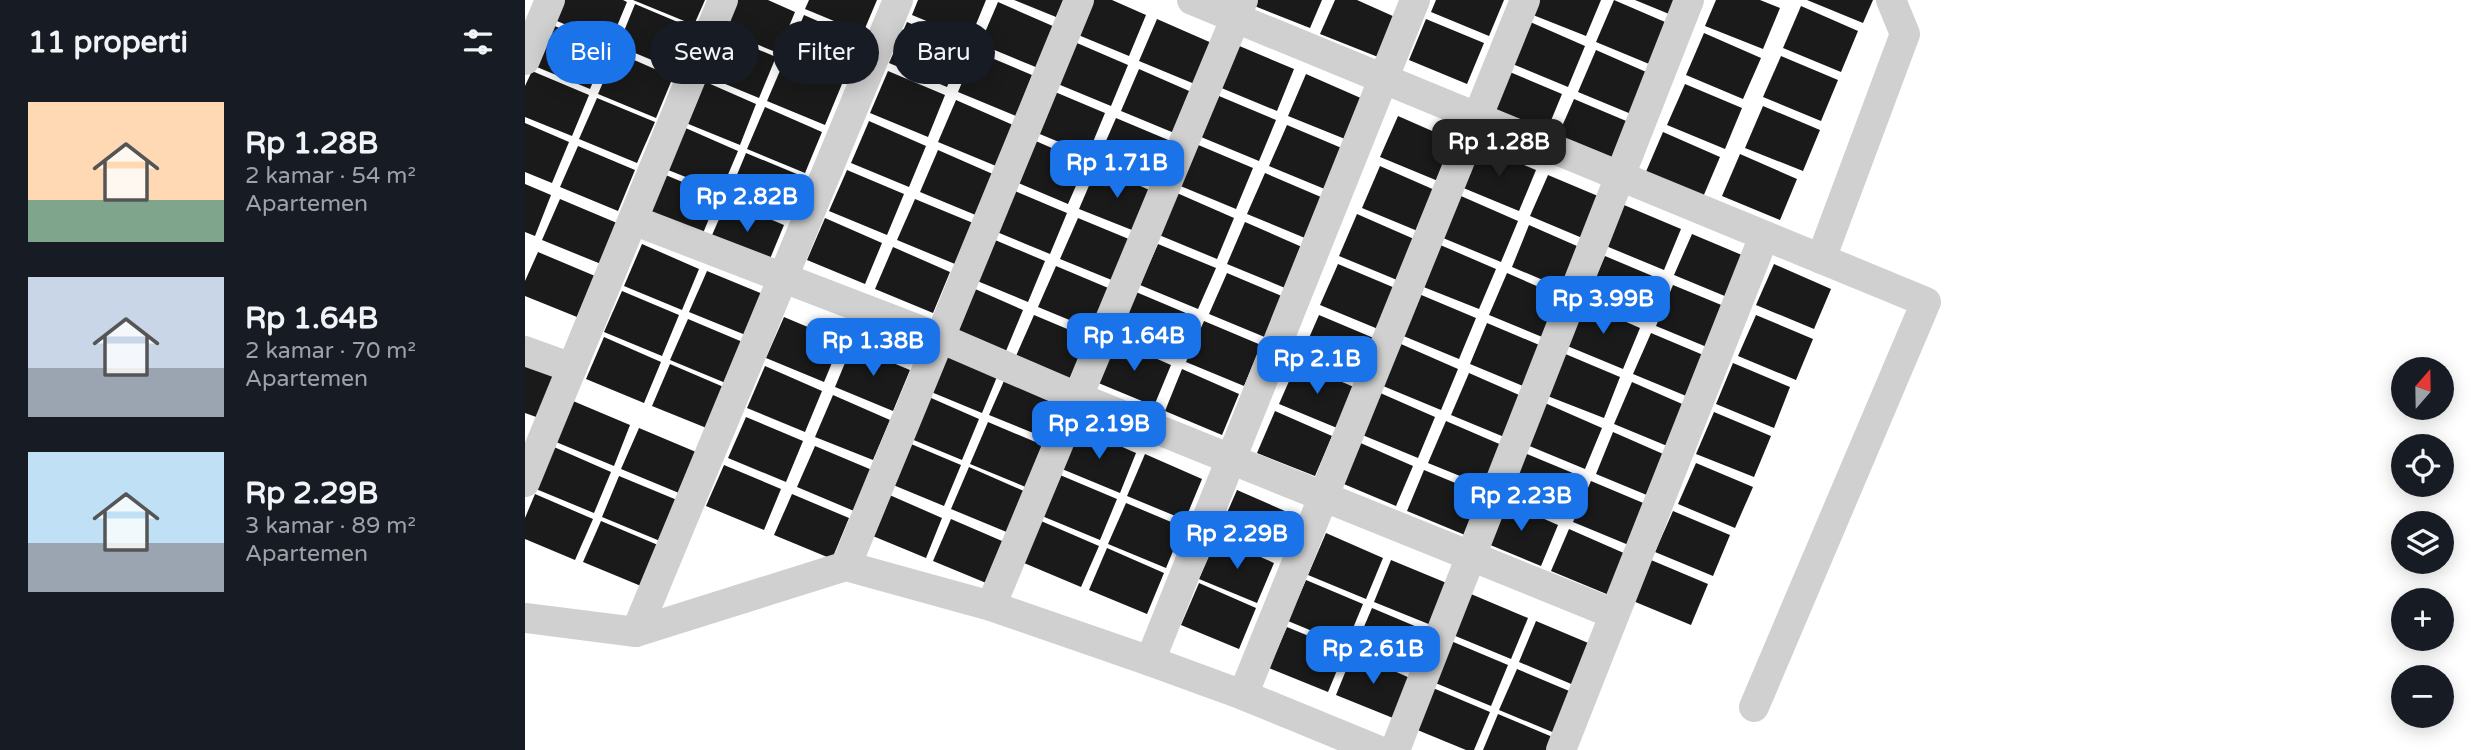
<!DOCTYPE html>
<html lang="id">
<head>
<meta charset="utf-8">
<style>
  body { margin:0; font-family:"Varela Round",sans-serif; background:#20242c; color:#f1f3f6; height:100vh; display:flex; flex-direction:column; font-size:26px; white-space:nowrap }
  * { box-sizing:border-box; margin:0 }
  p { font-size:23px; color:#9ea1a6 }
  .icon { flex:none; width:38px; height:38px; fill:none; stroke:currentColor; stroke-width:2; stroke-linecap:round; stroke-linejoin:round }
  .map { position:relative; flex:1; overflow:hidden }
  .panel { display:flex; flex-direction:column; background:#171b24; width:525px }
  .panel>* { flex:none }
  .top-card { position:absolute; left:21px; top:21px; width:665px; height:63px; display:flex; gap:14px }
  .needle { width:46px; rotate:20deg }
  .fabs { position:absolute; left:1866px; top:357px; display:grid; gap:14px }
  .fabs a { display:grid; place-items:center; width:63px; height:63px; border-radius:50%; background:#171b24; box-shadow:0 4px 18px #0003; font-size:35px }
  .price { position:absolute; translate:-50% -60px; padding:0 16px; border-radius:14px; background:#1a73e8; color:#fff; font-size:23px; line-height:46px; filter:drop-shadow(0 2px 4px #0008) }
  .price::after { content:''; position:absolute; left:50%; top:42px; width:21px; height:16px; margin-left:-10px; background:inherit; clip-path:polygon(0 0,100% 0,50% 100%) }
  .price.current { background:#222; color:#fff }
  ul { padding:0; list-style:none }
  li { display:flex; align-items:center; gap:21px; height:175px; padding:0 28px }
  li span { display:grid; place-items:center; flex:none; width:196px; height:140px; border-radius:0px; color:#555 }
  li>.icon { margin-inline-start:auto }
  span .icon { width:84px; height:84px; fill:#fffc; stroke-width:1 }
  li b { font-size:30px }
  h2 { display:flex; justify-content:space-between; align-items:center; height:84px; padding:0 28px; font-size:30px }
  .pill { padding:0 24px; border-radius:32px; background:#171b24; box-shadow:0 4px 18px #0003; font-size:24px; line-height:63px }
  .pill.current { background:#1a73e8; color:#fff }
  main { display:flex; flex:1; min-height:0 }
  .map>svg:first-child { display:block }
  .building { fill:#1a1a1a }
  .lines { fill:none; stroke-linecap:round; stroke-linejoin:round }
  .street { stroke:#d0d0d0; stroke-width:30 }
</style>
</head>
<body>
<main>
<section class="panel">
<h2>11 properti<svg class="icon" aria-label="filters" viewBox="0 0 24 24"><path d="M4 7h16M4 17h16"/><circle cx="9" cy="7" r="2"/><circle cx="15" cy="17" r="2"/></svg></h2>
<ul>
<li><span style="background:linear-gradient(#ffd9b3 70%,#7fa58c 0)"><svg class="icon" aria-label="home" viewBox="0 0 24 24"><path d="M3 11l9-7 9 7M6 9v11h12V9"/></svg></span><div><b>Rp 1.28B</b><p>2 kamar · 54 m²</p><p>Apartemen</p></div></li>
<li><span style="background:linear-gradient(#c9d6e8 65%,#9aa5b1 0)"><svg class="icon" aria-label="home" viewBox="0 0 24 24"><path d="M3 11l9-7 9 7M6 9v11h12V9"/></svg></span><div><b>Rp 1.64B</b><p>2 kamar · 70 m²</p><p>Apartemen</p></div></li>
<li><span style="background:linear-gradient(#bfe0f5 65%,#9aa5b1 0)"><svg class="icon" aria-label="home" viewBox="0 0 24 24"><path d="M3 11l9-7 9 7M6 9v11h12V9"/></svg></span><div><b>Rp 2.29B</b><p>3 kamar · 89 m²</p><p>Apartemen</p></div></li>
</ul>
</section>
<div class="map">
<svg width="1951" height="750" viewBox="0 0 1951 750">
  <rect width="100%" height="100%" fill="#fff"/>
  <!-- building -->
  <g class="building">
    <polygon points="35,0 98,0 102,2 85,43 27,19"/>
    <polygon points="108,0 180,0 169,25"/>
    <polygon points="207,0 243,0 270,12 253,53 195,29"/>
    <polygon points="284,0 352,0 338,33 280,9"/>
    <polygon points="393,0 461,0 445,39 387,15"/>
    <polygon points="489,0 539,0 531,17"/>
    <polygon points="559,0 587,0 621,15 604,56 546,32"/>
    <polygon points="729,0 797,0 785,28 727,5"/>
    <polygon points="810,0 832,0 870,17 853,57 795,34"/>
    <polygon points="911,0 979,0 964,36 906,12"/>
    <polygon points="1009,0 1076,0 1061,36 1003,13"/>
    <polygon points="1089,0 1147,25 1129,66 1071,42"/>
    <polygon points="1110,0 1156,0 1149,16"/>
    <polygon points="1191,0 1235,0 1255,8 1238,49 1180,26"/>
    <polygon points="1282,0 1348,0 1338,23"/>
    <polygon points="473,2 530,27 513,68 455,44"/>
    <polygon points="110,4 167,28 151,70 93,46"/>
    <polygon points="1276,6 1333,31 1316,72 1258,48"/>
    <polygon points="279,15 336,40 319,81 261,57"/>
    <polygon points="632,19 689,44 672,85 614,61"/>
    <polygon points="901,19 959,43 942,84 884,60"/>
    <polygon points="1003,21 1060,46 1043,87 985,63"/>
    <polygon points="382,22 439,46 422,87 364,63"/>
    <polygon points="25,24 82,48 65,89 7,65"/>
    <polygon points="194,33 251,57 234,98 176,74"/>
    <polygon points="1179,33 1236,58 1218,99 1161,75"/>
    <polygon points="545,40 603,65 586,106 528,82"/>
    <polygon points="712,45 769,69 752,111 694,87"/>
    <polygon points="1071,50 1128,75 1111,116 1053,92"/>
    <polygon points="450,51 507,75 491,116 433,92"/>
    <polygon points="91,52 148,77 131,118 73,94"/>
    <polygon points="1256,56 1313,80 1296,121 1238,97"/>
    <polygon points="260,59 317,84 300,125 242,101"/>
    <polygon points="614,69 671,94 654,135 596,111"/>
    <polygon points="980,70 1037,94 1020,135 962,111"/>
    <polygon points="7,71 64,95 47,136 0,117 0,86"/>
    <polygon points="363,71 420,95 403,137 345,113"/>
    <polygon points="781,74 838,99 820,139 763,116"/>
    <polygon points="174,79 231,104 215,145 156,121"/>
    <polygon points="1160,84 1217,108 1200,149 1142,125"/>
    <polygon points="523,89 580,113 563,154 505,130"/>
    <polygon points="694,96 751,120 734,161 676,137"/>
    <polygon points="72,98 130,122 112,163 54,139"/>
    <polygon points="1049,99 1106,123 1089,164 1031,140"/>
    <polygon points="431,100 488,125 471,166 413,142"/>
    <polygon points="1238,106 1295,130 1278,171 1220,148"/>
    <polygon points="240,107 297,132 280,173 222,149"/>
    <polygon points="873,116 930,141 913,181 855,157"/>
    <polygon points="591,118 648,142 631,183 573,159"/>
    <polygon points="344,121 401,146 384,187 326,163"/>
    <polygon points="0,123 44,142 27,183 0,172"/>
    <polygon points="762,125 819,149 802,190 744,166"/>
    <polygon points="156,126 213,151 196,191 138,168"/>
    <polygon points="1138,132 1195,157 1178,197 1120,174"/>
    <polygon points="504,138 561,163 543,204 486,180"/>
    <polygon points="671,144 728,168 711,209 653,185"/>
    <polygon points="53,146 110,170 93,211 35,187"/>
    <polygon points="954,146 1011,170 994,211 936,187"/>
    <polygon points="413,150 470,175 453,216 395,192"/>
    <polygon points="221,153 279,177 262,218 204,194"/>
    <polygon points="1215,154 1272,179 1255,220 1197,196"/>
    <polygon points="855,166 912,191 895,232 837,208"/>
    <polygon points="572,167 629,192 612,232 554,209"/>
    <polygon points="322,170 379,194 362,235 304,211"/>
    <polygon points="136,173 193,197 176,238 118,214"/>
    <polygon points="740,173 796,197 780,238 722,214"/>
    <polygon points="1023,175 1080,199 1062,240 1005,216"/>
    <polygon points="0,184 26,195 10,236 0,232"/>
    <polygon points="485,189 542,213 525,254 467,230"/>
    <polygon points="652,193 709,218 692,259 634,235"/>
    <polygon points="936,196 993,221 976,262 918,238"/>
    <polygon points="35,199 92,223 76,264 17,240"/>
    <polygon points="390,199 448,223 430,264 372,240"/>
    <polygon points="202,201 259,225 242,266 184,242"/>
    <polygon points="1099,205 1156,229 1139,270 1081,246"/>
    <polygon points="832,214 889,239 872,280 814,256"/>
    <polygon points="300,218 357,243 340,284 282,260"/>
    <polygon points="553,218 611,242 594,283 535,259"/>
    <polygon points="720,222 777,247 760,288 702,264"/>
    <polygon points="1004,225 1061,250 1044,291 987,267"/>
    <polygon points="1167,234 1224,258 1207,299 1149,275"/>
    <polygon points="463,237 520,261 503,302 445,278"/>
    <polygon points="117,244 174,269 157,310 99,286"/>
    <polygon points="633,244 691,268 673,309 615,285"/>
    <polygon points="913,244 971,269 954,309 896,286"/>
    <polygon points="368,247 425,272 408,313 350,289"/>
    <polygon points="13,252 70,276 52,317 0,296 0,281"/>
    <polygon points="1080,256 1137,280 1120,321 1062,297"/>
    <polygon points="813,264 870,288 853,329 795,305"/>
    <polygon points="1249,264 1306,289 1289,329 1231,305"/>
    <polygon points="531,266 588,290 571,331 513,307"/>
    <polygon points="182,271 240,295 223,336 164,312"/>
    <polygon points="702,273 759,297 742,338 684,314"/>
    <polygon points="982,273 1039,298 1022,339 964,315"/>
    <polygon points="441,285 498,310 481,351 423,327"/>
    <polygon points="1148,285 1206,309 1189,350 1131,326"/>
    <polygon points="97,291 154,315 137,356 79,332"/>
    <polygon points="611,292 668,316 651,357 593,333"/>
    <polygon points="894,294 951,318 934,359 876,335"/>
    <polygon points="1058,303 1115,328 1098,369 1040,345"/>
    <polygon points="509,315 566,339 549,380 491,356"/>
    <polygon points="794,315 851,339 834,380 776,356"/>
    <polygon points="1231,315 1288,339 1271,380 1213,356"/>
    <polygon points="259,317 316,341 299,382 241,358"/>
    <polygon points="163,319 220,343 203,384 145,360"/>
    <polygon points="679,321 736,345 719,386 661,362"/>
    <polygon points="962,323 1019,347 1003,388 945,364"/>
    <polygon points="1126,333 1183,357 1166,398 1108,374"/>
    <polygon points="79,337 136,362 119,403 61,379"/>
    <polygon points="589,340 646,365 629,406 571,382"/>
    <polygon points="876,344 933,369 916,410 858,386"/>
    <polygon points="327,346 385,370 368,411 310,387"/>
    <polygon points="417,348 474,372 457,413 399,389"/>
    <polygon points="1038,353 1095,377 1079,418 1020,395"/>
    <polygon points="772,363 829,387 812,428 754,404"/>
    <polygon points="1208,363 1265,387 1249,428 1191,404"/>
    <polygon points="0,364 31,377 14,418 0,413"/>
    <polygon points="145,364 201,388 184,429 127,406"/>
    <polygon points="240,366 297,391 280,432 222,408"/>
    <polygon points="657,369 714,394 697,435 640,411"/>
    <polygon points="944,373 1001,398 984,439 926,415"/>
    <polygon points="482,374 540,399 523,439 464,415"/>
    <polygon points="1107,382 1164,407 1147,448 1089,424"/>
    <polygon points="853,392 910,417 893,458 835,434"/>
    <polygon points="397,394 454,419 437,460 379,436"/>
    <polygon points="308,395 365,420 348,460 290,437"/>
    <polygon points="48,401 105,425 89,466 31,442"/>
    <polygon points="1020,403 1077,428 1060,469 1002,445"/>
    <polygon points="750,411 807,436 790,476 732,453"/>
    <polygon points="1189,412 1246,436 1229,477 1171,454"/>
    <polygon points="221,417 278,441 261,482 203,458"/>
    <polygon points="921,421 979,446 962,487 903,463"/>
    <polygon points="463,422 520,446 503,488 445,464"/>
    <polygon points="114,428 171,452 154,493 96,469"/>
    <polygon points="554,428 611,453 595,493 537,469"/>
    <polygon points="1088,432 1145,457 1129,498 1071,474"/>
    <polygon points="379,441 436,465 419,506 361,482"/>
    <polygon points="831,441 888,466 871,506 814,482"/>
    <polygon points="290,446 347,470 329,511 272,487"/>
    <polygon points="29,447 86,472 69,513 11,489"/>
    <polygon points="997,452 1055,476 1037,517 979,493"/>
    <polygon points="620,454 677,479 660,520 602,496"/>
    <polygon points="1171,463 1228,487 1210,528 1153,504"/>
    <polygon points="199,465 256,489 239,530 181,506"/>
    <polygon points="444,467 501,492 484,533 426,509"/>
    <polygon points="899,470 957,494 940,535 882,511"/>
    <polygon points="535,475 592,499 575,540 517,516"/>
    <polygon points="94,476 152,500 135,541 77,517"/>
    <polygon points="1066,481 1123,505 1106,546 1048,522"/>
    <polygon points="712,490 769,515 752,555 694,531"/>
    <polygon points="360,493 417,518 401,558 343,534"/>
    <polygon points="10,494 68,519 50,560 0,539 0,518"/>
    <polygon points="267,494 324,518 307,559 249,535"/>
    <polygon points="976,500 1033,525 1016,566 958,542"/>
    <polygon points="601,503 658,527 641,568 583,544"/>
    <polygon points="1148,511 1205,535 1188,576 1130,552"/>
    <polygon points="426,519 484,544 466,585 408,561"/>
    <polygon points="76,521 133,545 116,586 58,562"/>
    <polygon points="516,521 574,546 556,587 499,563"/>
    <polygon points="1044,529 1101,554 1084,595 1026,571"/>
    <polygon points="801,533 858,558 841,599 783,575"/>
    <polygon points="692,538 749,563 732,603 674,579"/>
    <polygon points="582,548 639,573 622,614 564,590"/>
    <polygon points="866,560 924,584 906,625 849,602"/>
    <polygon points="1126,560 1183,584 1166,625 1108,601"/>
    <polygon points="781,580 838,604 821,645 763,621"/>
    <polygon points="674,583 731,608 714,649 656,625"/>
    <polygon points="946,594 1003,618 986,659 928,635"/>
    <polygon points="847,608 904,632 887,673 829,650"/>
    <polygon points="1011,621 1068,645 1051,686 994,662"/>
    <polygon points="762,627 820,651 803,692 744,668"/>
    <polygon points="926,641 983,665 966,706 908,682"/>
    <polygon points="828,653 885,678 868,718 811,695"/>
    <polygon points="992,669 1049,693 1032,734 974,710"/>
    <polygon points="908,688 965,712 949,750 941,750 890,729"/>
    <polygon points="973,714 1030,738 1025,750 958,750"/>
  </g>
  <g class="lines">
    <!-- street -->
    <g class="street">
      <polyline points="667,0 1401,302 1229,707"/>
      <polyline points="0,60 25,0"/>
      <polyline points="108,220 415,338 552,397 1089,614"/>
      <polyline points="1296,259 1380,34 1366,0"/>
      <polyline points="0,351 47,368"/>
      <polyline points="0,482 198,0"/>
      <polyline points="321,566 554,0"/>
      <polyline points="466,606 718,0"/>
      <polyline points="0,618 111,632 321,566 466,606 625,661 718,695 852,750"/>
      <polyline points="111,632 373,0"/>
      <polyline points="625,661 890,0"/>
      <polyline points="718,695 1000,0"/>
      <polyline points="870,750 1164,0"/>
      <polyline points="1036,750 1239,236"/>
    </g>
  </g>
</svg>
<div class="fabs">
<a><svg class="needle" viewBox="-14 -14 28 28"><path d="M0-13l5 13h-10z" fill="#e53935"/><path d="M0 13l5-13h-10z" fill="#9ea1a6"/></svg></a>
<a><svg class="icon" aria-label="locate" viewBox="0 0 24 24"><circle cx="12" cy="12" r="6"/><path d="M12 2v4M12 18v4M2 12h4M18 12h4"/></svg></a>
<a><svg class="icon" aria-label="layers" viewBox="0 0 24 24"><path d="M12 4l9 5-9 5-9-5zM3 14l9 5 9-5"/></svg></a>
<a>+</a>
<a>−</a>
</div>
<b class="price current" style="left:974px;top:179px">Rp 1.28B</b>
<b class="price" style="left:592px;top:200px">Rp 1.71B</b>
<b class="price" style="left:222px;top:234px">Rp 2.82B</b>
<b class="price" style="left:1078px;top:336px">Rp 3.99B</b>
<b class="price" style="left:609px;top:373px">Rp 1.64B</b>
<b class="price" style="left:348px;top:378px">Rp 1.38B</b>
<b class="price" style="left:792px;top:396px">Rp 2.1B</b>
<b class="price" style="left:574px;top:461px">Rp 2.19B</b>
<b class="price" style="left:996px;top:533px">Rp 2.23B</b>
<b class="price" style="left:712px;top:571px">Rp 2.29B</b>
<b class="price" style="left:848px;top:686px">Rp 2.61B</b>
<div class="top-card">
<a class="pill current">Beli</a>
<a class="pill">Sewa</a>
<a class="pill">Filter</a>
<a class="pill">Baru</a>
</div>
</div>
</main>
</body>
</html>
